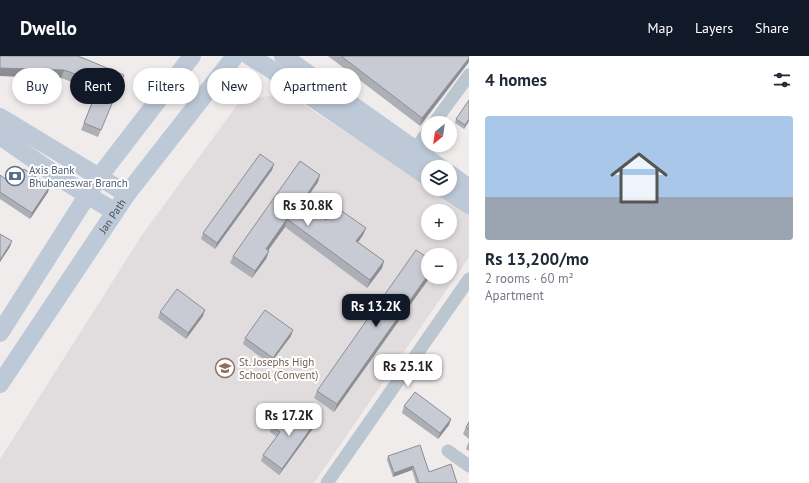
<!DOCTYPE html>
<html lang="en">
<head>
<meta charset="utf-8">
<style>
  body { margin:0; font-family:"PT Sans",sans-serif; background:#f6f6f7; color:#1f2937; height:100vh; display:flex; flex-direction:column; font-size:15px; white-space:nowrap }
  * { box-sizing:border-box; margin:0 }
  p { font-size:13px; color:#747a83 }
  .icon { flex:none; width:22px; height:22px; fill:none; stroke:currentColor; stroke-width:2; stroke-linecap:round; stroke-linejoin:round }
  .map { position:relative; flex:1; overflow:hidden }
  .drawer { display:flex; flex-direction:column; background:#fff; width:340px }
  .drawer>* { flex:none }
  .banner { position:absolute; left:12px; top:12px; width:380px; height:36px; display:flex; gap:8px }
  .needle { width:26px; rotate:209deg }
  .tools { position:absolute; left:421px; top:60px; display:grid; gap:8px }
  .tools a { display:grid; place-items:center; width:36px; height:36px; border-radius:50%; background:#fff; box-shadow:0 2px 6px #0003; font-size:20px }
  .price { position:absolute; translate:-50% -34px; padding:0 9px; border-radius:8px; background:#fff; color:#222; font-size:13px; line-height:26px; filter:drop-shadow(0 1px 2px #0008) }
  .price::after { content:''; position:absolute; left:50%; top:24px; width:12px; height:9px; margin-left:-6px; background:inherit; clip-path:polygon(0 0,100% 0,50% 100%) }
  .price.active { background:#111827; color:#fff }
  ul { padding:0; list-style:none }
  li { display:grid; align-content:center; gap:8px; height:212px; padding:0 16px }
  li span { display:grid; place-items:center; height:124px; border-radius:4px; color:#555 }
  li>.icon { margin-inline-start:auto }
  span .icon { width:72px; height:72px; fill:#fffc; stroke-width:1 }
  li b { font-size:17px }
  h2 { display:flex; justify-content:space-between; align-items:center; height:48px; padding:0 16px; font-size:17px }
  .tag { padding:0 14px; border-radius:18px; background:#fff; box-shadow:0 2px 6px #0003; font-size:14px; line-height:36px }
  .tag.active { background:#111827; color:#fff }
  header { display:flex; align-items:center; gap:24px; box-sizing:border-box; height:56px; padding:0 20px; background:#111827; color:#fff }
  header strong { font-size:19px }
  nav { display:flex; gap:22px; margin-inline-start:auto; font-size:14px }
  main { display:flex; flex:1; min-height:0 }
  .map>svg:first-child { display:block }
  .education { fill:#e1ddde; fill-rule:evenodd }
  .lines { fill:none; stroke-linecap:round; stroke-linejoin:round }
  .street { stroke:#bcc6d0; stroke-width:13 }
  .secondary { stroke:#bec9d7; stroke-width:18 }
  .wall { fill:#acafb5 }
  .shaded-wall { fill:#8c8e94 }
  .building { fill:#c8cbd3; stroke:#8c8e94 }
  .labels { text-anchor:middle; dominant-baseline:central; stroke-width:4; stroke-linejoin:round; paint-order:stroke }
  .service-label { font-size:11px; fill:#4e5e75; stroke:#fff; text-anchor:start }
  .street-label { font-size:11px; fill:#444f5b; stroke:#fff }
  .education-label { font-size:11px; fill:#785e54; stroke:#fff; text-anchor:start }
</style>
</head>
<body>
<header>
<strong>Dwello</strong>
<nav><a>Map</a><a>Layers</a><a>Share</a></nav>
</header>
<main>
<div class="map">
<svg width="469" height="427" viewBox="0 0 469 427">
  <rect width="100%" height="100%" fill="#f0ecec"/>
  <!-- education -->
  <path class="education" d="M286 37 428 130V133H432L469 157V201L314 427H0V403L142 179 240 45ZM428 155H450V177H428ZM428 199H450V221H428Z"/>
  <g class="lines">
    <!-- street -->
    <g class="street">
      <polyline points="434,67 469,19"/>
      <polyline points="415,93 428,76"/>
      <polyline points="448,395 469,410"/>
      <polyline points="327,427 469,223"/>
    </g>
    <!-- secondary -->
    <g class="secondary">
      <polyline points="249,0 266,10 428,121"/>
      <polyline points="283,0 440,111"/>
      <polyline points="0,61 127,138"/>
      <polyline points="0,80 63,124 115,156"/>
      <polyline points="450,118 469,132"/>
      <polyline points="445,133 469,149"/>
      <polyline points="0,277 99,121 192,0"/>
      <path id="s1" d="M0 328 127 138 235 0"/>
    </g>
  </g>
  <!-- wall -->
  <g class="wall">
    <polygon points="0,0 124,19 98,81 81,74 97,35 61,22 0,20"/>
    <polygon points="328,0 469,0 420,70"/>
    <polygon points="456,63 469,65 464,73 455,67"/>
    <polygon points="274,108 272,114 215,193 201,183 203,177"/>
    <polygon points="0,119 7,124 19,121 48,136 30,163 0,143"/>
    <polygon points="318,126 303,147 326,164 366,172 363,179 358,186 384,205 382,212 367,232 285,171 268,195 269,195 266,203 252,222 230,207 233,200"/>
    <polygon points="428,221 430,221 334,356 314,342 317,335"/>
    <polygon points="160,256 203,260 186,283 158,262"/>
    <polygon points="291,280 270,308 243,288 245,282"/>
    <polygon points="404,350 451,363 449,369 438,383 402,357"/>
    <polygon points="316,365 314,371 279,419 261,405 263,399 277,381 270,376 272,370 287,366"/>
    <polygon points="469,366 469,383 463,378 466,371"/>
    <polygon points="469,385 469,395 466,393"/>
    <polygon points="388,400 429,416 457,427 416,427 412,414 393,421 387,404"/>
  </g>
  <!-- shaded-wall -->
  <g class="shaded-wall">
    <polygon points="469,2 469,6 420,70 422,62"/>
    <polygon points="0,12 64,14 61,22 0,20"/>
    <polygon points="469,63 469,65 464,73 465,69"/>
    <polygon points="274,108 272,114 215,193 217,187"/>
    <polygon points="320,119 318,126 299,153 302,146"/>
    <polygon points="50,130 48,136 30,163 32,157"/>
    <polygon points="287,163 285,171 263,201 266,193"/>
    <polygon points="366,172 363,179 354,192 356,185"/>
    <polygon points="12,185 10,191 0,206 0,204"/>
    <polygon points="269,195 266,203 252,222 255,215"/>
    <polygon points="384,205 382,212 367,232 370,224"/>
    <polygon points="428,219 428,221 430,221 334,356 337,348"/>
    <polygon points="205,254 203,260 186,283 188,277"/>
    <polygon points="293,274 291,280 270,308 273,302"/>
    <polygon points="451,363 449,369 438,383 440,377"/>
    <polygon points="316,365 314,371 279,419 282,413"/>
    <polygon points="413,410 412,414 393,421 394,417"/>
  </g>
  <!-- building -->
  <g class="building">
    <polygon points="0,0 78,0 124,19 101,74 84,67 100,27 64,14 0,12"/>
    <polygon points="341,0 469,0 469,2 422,62"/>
    <polygon points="469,44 469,63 465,69 456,63"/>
    <polygon points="260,98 274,108 217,187 203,177"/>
    <polygon points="300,105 320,119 302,146 326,164 336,151 366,172 356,185 384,205 370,224 287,163 266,193 269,195 255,215 233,200"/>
    <polygon points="24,113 50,130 32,157 0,136 0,119 7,124 12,117 19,121"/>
    <polygon points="0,178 12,185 0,204"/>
    <polygon points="416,194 428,202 428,219 337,348 317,335"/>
    <polygon points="177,233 205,254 188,277 160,256"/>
    <polygon points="265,254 293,274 273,302 245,282"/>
    <polygon points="415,336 451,363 440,377 404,350"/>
    <polygon points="297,352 316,365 282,413 263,399 280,376 272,370 279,361 287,366"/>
    <polygon points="469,366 469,373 466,371"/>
    <polygon points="420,389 429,416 451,408 457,427 419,427 413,410 394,417 388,400"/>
  </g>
  <!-- icons -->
  <defs>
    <symbol id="bank-ring" viewBox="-11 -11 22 22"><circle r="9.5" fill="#fff" stroke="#5c6f8a" stroke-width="1.5"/><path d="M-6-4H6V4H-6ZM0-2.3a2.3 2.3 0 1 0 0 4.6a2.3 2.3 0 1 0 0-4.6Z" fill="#5c6f8a"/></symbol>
    <symbol id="school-ring" viewBox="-11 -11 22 22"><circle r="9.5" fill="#fff" stroke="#8d6e63" stroke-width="1.5"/><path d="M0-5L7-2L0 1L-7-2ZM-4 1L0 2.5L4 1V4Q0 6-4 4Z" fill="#8d6e63"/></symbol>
  </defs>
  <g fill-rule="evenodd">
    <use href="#bank-ring" x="4" y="109" width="22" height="22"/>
    <use href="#school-ring" x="214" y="301" width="22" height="22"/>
  </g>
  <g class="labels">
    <!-- service labels -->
    <g class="service-label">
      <text x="29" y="114">Axis Bank<tspan x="29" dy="13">Bhubaneswar Branch</tspan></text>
    </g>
    <!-- street labels -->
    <g class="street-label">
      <text stroke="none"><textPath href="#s1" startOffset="202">Jan Path</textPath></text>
    </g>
    <!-- education labels -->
    <g class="education-label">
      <text x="239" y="306">St. Josephs High<tspan x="239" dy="13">School (Convent)</tspan></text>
    </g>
  </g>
</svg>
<div class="tools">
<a><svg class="needle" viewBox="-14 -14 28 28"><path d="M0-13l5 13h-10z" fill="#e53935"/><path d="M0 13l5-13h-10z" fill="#747a83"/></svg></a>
<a><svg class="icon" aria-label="layers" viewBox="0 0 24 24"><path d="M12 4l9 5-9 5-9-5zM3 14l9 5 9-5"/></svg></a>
<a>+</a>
<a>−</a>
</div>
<b class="price" style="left:308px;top:171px">Rs 30.8K</b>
<b class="price active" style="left:376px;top:272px">Rs 13.2K</b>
<b class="price" style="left:408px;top:332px">Rs 25.1K</b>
<b class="price" style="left:289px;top:381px">Rs 17.2K</b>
<div class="banner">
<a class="tag">Buy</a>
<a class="tag active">Rent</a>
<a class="tag">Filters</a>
<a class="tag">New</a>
<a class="tag">Apartment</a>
</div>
</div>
<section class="drawer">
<h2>4 homes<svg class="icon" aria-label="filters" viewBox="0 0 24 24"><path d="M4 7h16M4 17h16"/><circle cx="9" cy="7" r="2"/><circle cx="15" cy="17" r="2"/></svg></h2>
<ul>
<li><span style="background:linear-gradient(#a9c7e8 65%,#9aa5b1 0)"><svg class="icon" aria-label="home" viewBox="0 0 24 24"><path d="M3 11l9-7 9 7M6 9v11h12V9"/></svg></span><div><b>Rs 13,200/mo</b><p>2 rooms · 60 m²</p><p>Apartment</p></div></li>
</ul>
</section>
</main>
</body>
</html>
